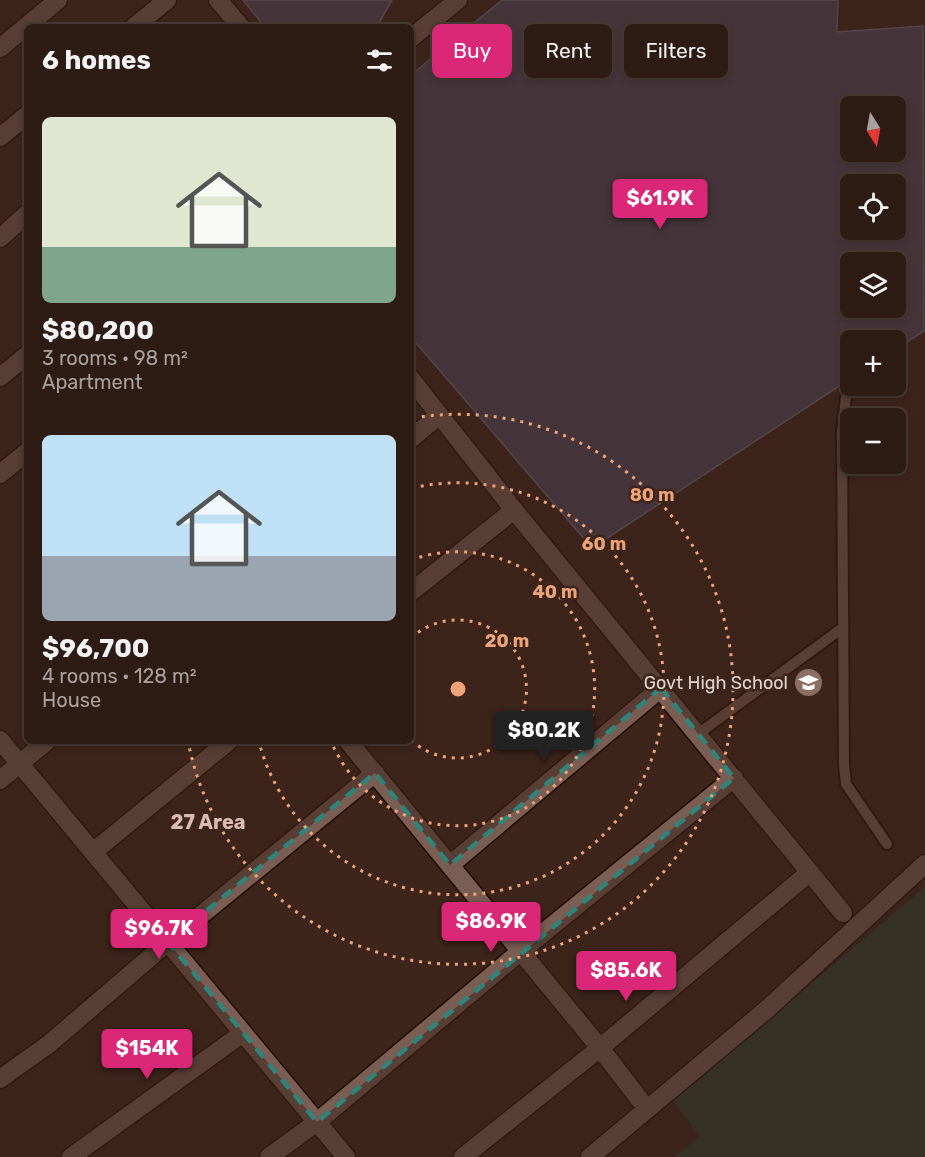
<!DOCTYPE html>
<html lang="en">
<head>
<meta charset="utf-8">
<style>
  body { margin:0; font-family:Rubik,sans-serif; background:#3a2922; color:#f1f3f6; height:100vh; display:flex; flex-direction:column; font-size:22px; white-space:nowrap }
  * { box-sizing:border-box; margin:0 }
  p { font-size:20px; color:#a7a1a0 }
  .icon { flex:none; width:33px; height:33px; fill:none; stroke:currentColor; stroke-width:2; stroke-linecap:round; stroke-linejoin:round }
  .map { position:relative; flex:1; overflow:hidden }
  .side { position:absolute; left:24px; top:24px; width:390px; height:720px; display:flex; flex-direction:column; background:#2e1c14; border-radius:9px; box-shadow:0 3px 9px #0003,0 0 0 2px #493a34 }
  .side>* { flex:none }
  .guide { position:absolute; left:432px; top:24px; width:402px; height:54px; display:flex; gap:12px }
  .needle { width:39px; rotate:169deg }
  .tools { position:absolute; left:840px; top:96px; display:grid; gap:12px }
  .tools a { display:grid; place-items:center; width:66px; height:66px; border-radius:9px; background:#2e1c14; box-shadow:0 3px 9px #0003,0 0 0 2px #493a34; font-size:30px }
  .price { position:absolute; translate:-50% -51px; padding:0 14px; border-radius:6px; background:#db2777; color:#fff; font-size:20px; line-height:39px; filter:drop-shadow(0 2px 3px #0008) }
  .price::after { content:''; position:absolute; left:50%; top:36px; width:18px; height:14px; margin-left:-9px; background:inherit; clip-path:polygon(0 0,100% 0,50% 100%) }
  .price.selected { background:#222; color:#fff }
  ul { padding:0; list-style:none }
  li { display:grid; align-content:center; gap:12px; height:318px; padding:0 18px }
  li span { display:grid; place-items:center; height:186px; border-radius:9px; color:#555 }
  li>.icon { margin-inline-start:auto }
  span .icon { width:108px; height:108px; fill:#fffc; stroke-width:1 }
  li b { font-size:26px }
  h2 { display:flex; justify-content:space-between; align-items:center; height:72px; padding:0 18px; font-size:26px }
  .chip { padding:0 21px; border-radius:9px; background:#2e1c14; box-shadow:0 3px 9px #0003,0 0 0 2px #493a34; font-size:21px; line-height:54px }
  .chip.selected { background:#db2777; color:#fff }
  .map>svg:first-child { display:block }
  .green { fill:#2e4332 }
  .building { fill:#514961; stroke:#736b84; stroke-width:1.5; fill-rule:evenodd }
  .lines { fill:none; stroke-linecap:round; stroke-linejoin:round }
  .lane-casing { stroke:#230d05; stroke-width:14 }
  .street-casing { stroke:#230d05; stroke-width:21 }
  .lane { stroke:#7a5e53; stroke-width:10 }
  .street { stroke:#7a5e53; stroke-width:18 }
  .marked { fill:none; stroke:#2f847c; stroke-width:4.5; stroke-dasharray:12 8; stroke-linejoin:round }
  .ring { fill:none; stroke:#efa378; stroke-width:3; stroke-dasharray:3 6 }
  .labels { text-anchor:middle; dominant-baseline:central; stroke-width:5; stroke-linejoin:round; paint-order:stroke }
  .poi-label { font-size:18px; fill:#e4d4ce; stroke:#3d251b; text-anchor:end }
  .neighbourhood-label { font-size:20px; font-weight:bold; fill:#dcbcb0; stroke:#3d251b }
  .centre { fill:#efa378; stroke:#3d251b; stroke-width:3 }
  .ring-label { font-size:18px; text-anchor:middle; font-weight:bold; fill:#efa378; stroke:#3d251b; stroke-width:5; stroke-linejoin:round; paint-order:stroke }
</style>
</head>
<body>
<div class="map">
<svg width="925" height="1157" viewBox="0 0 925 1157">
  <rect width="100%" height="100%" fill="#3d251b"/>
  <!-- green -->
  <polygon class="green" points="925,887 925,1157 674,1157 700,1136 673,1101"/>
  <!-- building -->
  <g class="building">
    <polygon points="243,0 392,0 379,23 374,27 265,27"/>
    <path d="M502 0H838L837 32 923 26 924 331 896 349V340H850V379L592 548 411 337V75ZM850 106H896V152H850ZM850 184H896V230H850ZM850 262H896V308H850Z"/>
  </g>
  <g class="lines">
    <defs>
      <g id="lane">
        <polyline points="847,388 842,432 844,765 846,784 887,844"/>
        <polyline points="698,734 841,629"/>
      </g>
      <g id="street">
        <polyline points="218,0 241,27"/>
        <polyline points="134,27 167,0"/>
        <polyline points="411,38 458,0"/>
        <polyline points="0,48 58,0"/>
        <polyline points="0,137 27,115"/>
        <polyline points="0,238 27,214"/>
        <polyline points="0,377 27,355"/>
        <polyline points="411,379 514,510 843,913"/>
        <polyline points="411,439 439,415"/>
        <polyline points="0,474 27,452"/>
        <polyline points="411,592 514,510"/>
        <polyline points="0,740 346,1157"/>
        <polyline points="348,741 600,1048 640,1100"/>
        <polyline points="0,780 47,741"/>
        <polyline points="93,852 229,741"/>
        <polyline points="450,865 661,688"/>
        <polyline points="0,1079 49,1044 168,942 375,773"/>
        <polyline points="71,1157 243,1033"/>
        <polyline points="269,1157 317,1122 521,951 734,778"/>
        <polyline points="463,1157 600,1048 810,872"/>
        <polyline points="590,1157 766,1010 925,864"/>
      </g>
    </defs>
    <!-- lane casing -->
    <use href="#lane" class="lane-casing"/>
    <!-- street casing -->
    <use href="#street" class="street-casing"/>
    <!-- lane -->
    <use href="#lane" class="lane"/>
    <!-- street -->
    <use href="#street" class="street"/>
  </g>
  <!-- marked area -->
  <path d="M0 0H925V1157H0ZM661 688 734 778 317 1122 168 942 375 773 450 865Z" fill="#3d251b" fill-opacity=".55" fill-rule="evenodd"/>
  <path class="marked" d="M661 688 734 778 317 1122 168 942 375 773 450 865Z"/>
  <!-- distance rings -->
  <g class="ring">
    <path d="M411 638A69 69 0 1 1 411 740"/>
    <path d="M411 560A137 137 0 1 1 331 741"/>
    <path d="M412 488A206 206 0 1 1 259 742"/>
    <path d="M413 418A275 275 0 1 1 188 741"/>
  </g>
  <!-- icons -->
  <defs>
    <symbol id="school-disc" viewBox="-11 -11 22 22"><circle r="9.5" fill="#8d6e63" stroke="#3d251b"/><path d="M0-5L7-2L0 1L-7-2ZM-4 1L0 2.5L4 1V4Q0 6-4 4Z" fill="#fff"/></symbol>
  </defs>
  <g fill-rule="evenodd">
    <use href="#school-disc" x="792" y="666" width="33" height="33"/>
  </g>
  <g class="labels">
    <!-- poi labels -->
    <g class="poi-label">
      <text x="788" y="683">Govt High School</text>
    </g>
    <!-- neighbourhood labels -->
    <g class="neighbourhood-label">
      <text x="208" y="822">27 Area</text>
    </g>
  </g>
  <circle cx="458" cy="689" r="9" class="centre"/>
  <g class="ring-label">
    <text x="652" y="501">80 m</text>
    <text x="604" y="550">60 m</text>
    <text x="555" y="598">40 m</text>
    <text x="507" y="647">20 m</text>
  </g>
</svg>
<div class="tools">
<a><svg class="needle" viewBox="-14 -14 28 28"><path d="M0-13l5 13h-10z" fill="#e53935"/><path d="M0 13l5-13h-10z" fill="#a7a1a0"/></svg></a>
<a><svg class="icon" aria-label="locate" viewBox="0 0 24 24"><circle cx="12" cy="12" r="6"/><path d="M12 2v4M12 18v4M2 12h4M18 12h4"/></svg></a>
<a><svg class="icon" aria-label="layers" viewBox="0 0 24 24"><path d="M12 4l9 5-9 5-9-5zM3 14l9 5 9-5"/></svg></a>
<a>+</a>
<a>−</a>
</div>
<b class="price" style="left:660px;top:230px">$61.9K</b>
<b class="price selected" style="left:544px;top:762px">$80.2K</b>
<b class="price" style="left:491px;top:953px">$86.9K</b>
<b class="price" style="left:159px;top:960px">$96.7K</b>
<b class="price" style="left:626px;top:1002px">$85.6K</b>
<b class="price" style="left:147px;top:1080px">$154K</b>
<div class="guide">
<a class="chip selected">Buy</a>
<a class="chip">Rent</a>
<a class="chip">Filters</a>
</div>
<section class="side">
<h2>6 homes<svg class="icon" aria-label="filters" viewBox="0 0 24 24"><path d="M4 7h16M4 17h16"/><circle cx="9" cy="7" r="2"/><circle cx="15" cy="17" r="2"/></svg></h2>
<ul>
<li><span style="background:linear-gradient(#dfe7d0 70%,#7fa58c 0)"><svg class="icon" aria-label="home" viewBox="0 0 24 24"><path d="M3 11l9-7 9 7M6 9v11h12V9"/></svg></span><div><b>$80,200</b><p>3 rooms · 98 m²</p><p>Apartment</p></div></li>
<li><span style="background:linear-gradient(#bfe0f5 65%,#9aa5b1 0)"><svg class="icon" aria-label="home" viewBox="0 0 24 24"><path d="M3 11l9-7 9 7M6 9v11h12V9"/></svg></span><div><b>$96,700</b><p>4 rooms · 128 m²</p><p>House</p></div></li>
</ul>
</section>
</div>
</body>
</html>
